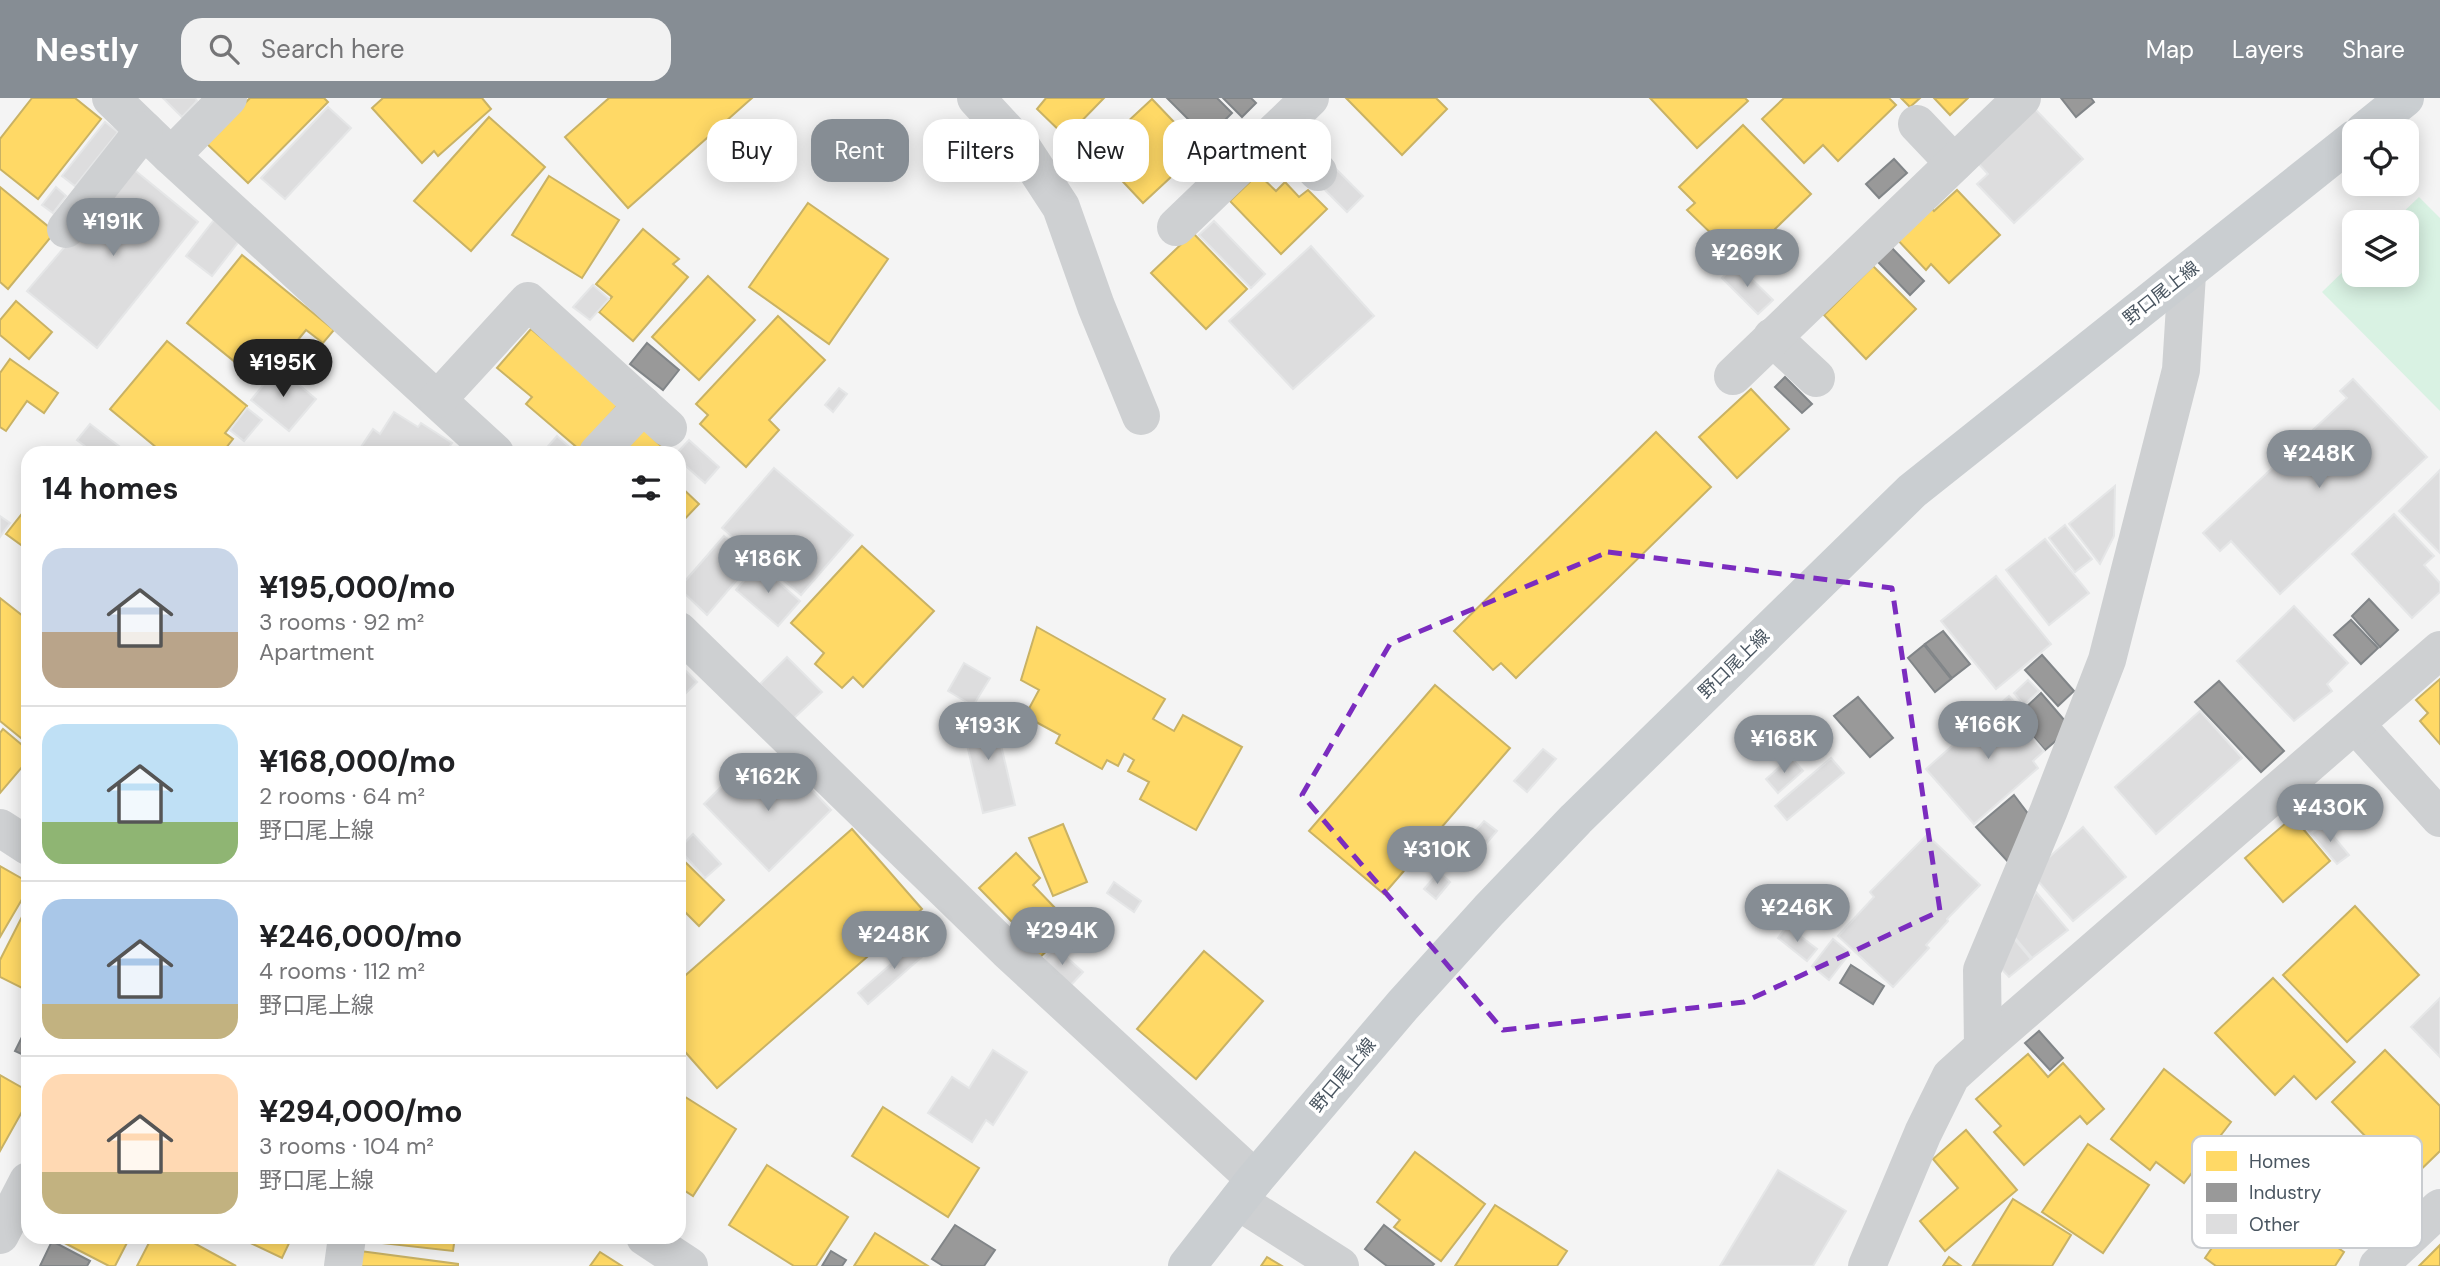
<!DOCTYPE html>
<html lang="en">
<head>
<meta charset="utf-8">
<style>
  body { margin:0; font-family:"DM Sans","Noto Sans JP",sans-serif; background:#f2f2f2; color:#202124; height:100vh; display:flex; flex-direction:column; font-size:26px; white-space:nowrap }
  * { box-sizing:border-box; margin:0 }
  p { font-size:23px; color:#757577 }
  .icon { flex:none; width:38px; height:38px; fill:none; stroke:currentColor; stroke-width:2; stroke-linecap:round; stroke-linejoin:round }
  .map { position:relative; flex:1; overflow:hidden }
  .sheet { position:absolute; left:21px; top:348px; width:665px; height:798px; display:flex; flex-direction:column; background:#fff; border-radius:21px; box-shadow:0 4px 18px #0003 }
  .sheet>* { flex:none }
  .top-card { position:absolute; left:707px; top:21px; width:665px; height:63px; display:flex; gap:14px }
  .tools { position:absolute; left:2342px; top:21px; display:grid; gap:14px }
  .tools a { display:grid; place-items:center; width:77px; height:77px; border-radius:14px; background:#fff; box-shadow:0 4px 18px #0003; font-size:35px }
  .price { position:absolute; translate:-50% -60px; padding:0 16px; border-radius:24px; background:#868d94; color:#fff; font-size:23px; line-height:46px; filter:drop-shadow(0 2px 4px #0008) }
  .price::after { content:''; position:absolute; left:50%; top:42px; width:21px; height:16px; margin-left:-10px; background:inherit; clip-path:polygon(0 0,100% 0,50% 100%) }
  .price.selected { background:#222; color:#fff }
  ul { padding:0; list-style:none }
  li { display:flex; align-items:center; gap:21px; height:175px; padding:0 21px }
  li+li { border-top:2px solid #e0e0e0 }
  li span { display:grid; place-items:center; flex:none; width:196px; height:140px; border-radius:21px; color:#555 }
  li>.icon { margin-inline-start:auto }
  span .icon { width:84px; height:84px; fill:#fffc; stroke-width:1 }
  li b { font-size:30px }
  h2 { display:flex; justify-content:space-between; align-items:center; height:84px; padding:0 21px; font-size:30px }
  .chip { padding:0 24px; border-radius:21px; background:#fff; box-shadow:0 4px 18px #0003; font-size:24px; line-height:63px }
  .chip.selected { background:#868d94; color:#fff }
  header { display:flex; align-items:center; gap:42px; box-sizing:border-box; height:98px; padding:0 35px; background:#868d94; color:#fff }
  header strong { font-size:33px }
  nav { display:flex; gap:38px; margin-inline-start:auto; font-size:24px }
  .search { width:490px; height:63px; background:#f2f2f2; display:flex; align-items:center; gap:18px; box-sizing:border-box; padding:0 24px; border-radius:21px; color:#757577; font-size:26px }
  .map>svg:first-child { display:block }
  .green { fill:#d9f2e3 }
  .homes { fill:#ffd966; stroke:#c9b264; stroke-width:2 }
  .industry { fill:#999; stroke:#818588; stroke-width:2 }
  .building { fill:#ddddde; stroke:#e5e6e7; stroke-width:2 }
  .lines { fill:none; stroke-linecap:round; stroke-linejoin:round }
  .minor { stroke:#ced0d2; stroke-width:38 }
  .major { stroke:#caced1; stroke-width:38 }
  .marked { fill:none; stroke:#7b2cbf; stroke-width:5; stroke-dasharray:14 9; stroke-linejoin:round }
  .labels { text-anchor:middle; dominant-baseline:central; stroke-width:7; stroke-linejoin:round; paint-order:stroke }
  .street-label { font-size:18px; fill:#4a5661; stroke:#fff }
  .key { fill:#fff; stroke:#c9ccd0; stroke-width:2 }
  .key-label { font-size:19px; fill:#4a5661 }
</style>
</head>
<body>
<header>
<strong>Nestly</strong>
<div class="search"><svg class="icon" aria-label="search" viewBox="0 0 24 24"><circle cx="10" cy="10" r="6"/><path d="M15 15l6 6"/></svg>Search here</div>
<nav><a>Map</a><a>Layers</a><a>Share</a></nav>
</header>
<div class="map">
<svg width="2440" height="1168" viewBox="0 0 2440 1168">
  <rect width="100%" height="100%" fill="#f4f4f4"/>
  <!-- green -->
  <polygon class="green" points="2419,99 2440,120 2440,313 2322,194 2354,163 2354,177 2406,177 2406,124 2393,124"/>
  <!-- homes -->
  <g class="homes">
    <polygon points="32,0 75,0 101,21 38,101 0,71 0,41"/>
    <polygon points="250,0 324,0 328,4 248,85 206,45"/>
    <polygon points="383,0 482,0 491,11 438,58 434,53 422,65 372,10"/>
    <polygon points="609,0 752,0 628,110 565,39"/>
    <polygon points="1046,0 1104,0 1066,39 1037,11"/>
    <polygon points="1346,0 1436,0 1447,11 1402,57"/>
    <polygon points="1650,0 1745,0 1748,3 1697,50"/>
    <polygon points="1784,0 1889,0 1896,7 1838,63 1823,47 1804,65 1762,21"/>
    <polygon points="1901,0 1920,0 1910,9"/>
    <polygon points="1934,0 1968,0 1950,17"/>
    <polygon points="1152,1 1195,46 1180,60 1186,65 1143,105 1095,54"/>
    <polygon points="489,19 545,69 471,153 414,103"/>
    <polygon points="1743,27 1811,96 1745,160 1728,143 1723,147 1687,112 1695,105 1679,89"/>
    <polygon points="1258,76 1276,93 1285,84 1299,99 1308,92 1327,111 1281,156 1230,103"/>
    <polygon points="549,78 619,122 582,180 512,137"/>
    <polygon points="0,89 55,134 8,191 0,184"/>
    <polygon points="1957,92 2000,137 1949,185 1931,166 1926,172 1894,138 1929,107 1934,113"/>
    <polygon points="808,105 888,161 829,246 749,189"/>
    <polygon points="643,131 679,161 673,166 688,179 633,243 599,214 612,199 596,186"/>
    <polygon points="1193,135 1247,191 1206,231 1151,175"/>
    <polygon points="242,157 334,232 323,245 306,232 262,286 187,225"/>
    <polygon points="1873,168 1916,211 1866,261 1824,217"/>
    <polygon points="708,178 755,222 699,282 652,239"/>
    <polygon points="16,203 52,234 29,261 0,237 0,222"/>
    <polygon points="778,218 825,262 769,322 779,332 746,369 700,326 708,317 696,306"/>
    <polygon points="531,231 619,306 580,352 526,306 532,299 497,270"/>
    <polygon points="167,243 247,308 225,335 233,341 222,355 163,355 110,311"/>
    <polygon points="10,261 58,295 44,315 27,303 6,333 0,329 0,275"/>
    <polygon points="1751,291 1789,331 1737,380 1699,339"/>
    <polygon points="643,330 668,355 617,355"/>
    <polygon points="1656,334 1711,389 1516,580 1501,565 1493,572 1454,533"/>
    <polygon points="679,387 699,406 679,427"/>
    <polygon points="28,408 28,452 6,436"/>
    <polygon points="862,448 934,513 863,589 853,579 842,590 815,566 824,555 791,525"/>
    <polygon points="0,500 28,522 27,645 0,623"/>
    <polygon points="1037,529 1165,601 1153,621 1174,633 1183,617 1242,649 1196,732 1140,701 1149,684 1128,673 1134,662 1124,656 1118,668 1107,662 1102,671 1056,645 1060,637 1025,618 1039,592 1021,582"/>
    <polygon points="2440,581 2440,646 2420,623 2428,615 2416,602"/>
    <polygon points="1435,587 1510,650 1384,796 1309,733"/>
    <polygon points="3,631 28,652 28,662 0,695 0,635"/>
    <polygon points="2293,719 2330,763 2283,804 2245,760"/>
    <polygon points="1063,726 1087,784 1053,798 1029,740"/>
    <polygon points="852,731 922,811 717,990 679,947 679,883"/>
    <polygon points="1016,755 1040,780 1033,787 1057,812 1048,819 1064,837 1039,860 1013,833 1017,829 979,790"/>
    <polygon points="679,758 724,802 699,828 679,808"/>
    <polygon points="0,768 28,784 28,791 0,839"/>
    <polygon points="28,807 28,893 0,879 0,862"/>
    <polygon points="2355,808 2419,877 2347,944 2283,877"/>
    <polygon points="1204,853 1263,903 1196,981 1137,931"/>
    <polygon points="2273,880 2355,964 2316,1001 2294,978 2275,997 2215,935"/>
    <polygon points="2385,952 2440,1008 2440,1053 2409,1083 2332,1004"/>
    <polygon points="2028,956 2048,979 2063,965 2104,1011 2087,1026 2080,1018 2024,1067 1994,1034 2001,1028 1976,1001"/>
    <polygon points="2164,971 2231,1024 2184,1085 2156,1064 2150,1072 2111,1041"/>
    <polygon points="0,977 28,993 28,1003 0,1053"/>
    <polygon points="679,995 736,1031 693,1098 679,1089"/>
    <polygon points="883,1009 979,1070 948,1119 852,1058"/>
    <polygon points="1966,1032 2017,1092 1945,1153 1920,1123 1958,1090 1933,1061"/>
    <polygon points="2088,1046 2149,1087 2103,1155 2042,1114"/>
    <polygon points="1415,1054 1485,1106 1441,1163 1394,1129 1400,1122 1377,1104"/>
    <polygon points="767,1067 848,1119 816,1168 794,1168 729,1127"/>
    <polygon points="2261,1094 2275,1104 2279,1098 2317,1123 2312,1132 2344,1154 2335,1168 2216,1168 2205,1160 2244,1103 2252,1108"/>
    <polygon points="2013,1101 2071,1137 2052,1168 1973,1167"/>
    <polygon points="1495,1107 1567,1153 1557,1168 1455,1168"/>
    <polygon points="875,1135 928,1168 854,1168"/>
    <polygon points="53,1139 130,1139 115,1168 109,1168"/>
    <polygon points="152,1139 183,1139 236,1168 137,1168"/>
    <polygon points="238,1139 292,1139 282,1160"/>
    <polygon points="364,1139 455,1139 453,1153 363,1143"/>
    <polygon points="2440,1147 2440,1168 2419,1168"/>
    <polygon points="360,1153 458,1166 458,1168 358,1168"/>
    <polygon points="600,1154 622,1168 590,1168"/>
    <polygon points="1267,1159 1282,1168 1261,1168"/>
    <polygon points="1949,1159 1961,1168 1943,1168"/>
  </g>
  <!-- industry -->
  <g class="industry">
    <polygon points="1167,0 1217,0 1232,15 1207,40"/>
    <polygon points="1223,0 1251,0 1256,5 1242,19"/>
    <polygon points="2061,0 2091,0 2094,4 2076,19"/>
    <polygon points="1894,61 1907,75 1879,100 1866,86"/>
    <polygon points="1891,149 1924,183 1910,197 1877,163"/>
    <polygon points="647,245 679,272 663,292 630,266"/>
    <polygon points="1785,279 1812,306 1802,315 1775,289"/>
    <polygon points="2369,501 2398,532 2380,549 2352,518"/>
    <polygon points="2351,522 2378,550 2361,566 2334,537"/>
    <polygon points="1943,533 1970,566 1952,580 1925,546"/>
    <polygon points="1924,547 1951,581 1935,594 1908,560"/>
    <polygon points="2042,557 2074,593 2058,608 2025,572"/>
    <polygon points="2219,583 2284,653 2261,674 2195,604"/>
    <polygon points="2041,595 2071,630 2045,652 2028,633 2035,627 2022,613"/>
    <polygon points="1858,599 1893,640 1870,659 1834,618"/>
    <polygon points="2014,697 2029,717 2010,766 1976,729"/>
    <polygon points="1851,867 1884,888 1873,906 1840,885"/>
    <polygon points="28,927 28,959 15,953"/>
    <polygon points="2039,933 2063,960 2050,972 2025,945"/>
    <polygon points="955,1127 995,1152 984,1168 943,1168 932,1161"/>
    <polygon points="1384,1127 1434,1166 1432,1168 1387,1168 1365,1151"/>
    <polygon points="52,1143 90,1163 87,1168 40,1168"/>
    <polygon points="831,1153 846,1162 842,1168 822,1168"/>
  </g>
  <!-- building -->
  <g class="building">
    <polygon points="163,0 195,0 197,3 182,19"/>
    <polygon points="328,9 351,30 285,101 261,80"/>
    <polygon points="2033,9 2083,61 2014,125 1977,86 1988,76 1976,63"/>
    <polygon points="105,24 118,34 75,88 62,78"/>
    <polygon points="132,70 198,124 97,250 27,193"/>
    <polygon points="1336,71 1363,98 1347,114 1320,87"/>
    <polygon points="56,89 66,98 53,115 42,107"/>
    <polygon points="214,122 240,142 212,178 186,158"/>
    <polygon points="1214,123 1265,176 1251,190 1199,137"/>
    <polygon points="1311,148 1374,218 1293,291 1229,223"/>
    <polygon points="1736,166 1773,202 1758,216 1722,180"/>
    <polygon points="593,187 609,201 590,222 573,209"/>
    <polygon points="278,269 316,301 289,333 251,302"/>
    <polygon points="2353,281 2427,359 2280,496 2231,443 2220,453 2203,435 2347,300 2340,293"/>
    <polygon points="839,290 847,296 833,314 825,307"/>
    <polygon points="247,310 262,322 244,343 230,332"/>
    <polygon points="394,314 418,329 421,325 452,345 445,355 357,355 373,331 380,336"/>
    <polygon points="90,326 128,355 94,355 77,342"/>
    <polygon points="557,338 575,354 574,355 543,354"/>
    <polygon points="689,342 719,369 705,385 679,362 677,355"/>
    <polygon points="774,370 853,437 801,497 722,430"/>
    <polygon points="2440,372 2440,455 2399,413"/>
    <polygon points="2115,388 2114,438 2100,466 2069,426"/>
    <polygon points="2394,416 2434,458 2424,467 2440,485 2440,494 2412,520 2352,456"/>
    <polygon points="0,418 10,425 0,439"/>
    <polygon points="2065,427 2092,461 2075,474 2049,440"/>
    <polygon points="724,438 753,463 707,517 679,490"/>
    <polygon points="2045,441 2089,495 2049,527 2006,472"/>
    <polygon points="758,466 800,503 778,528 736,492"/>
    <polygon points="1996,478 2051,546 1996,591 1941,523"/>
    <polygon points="2294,508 2348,565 2327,586 2332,593 2294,623 2237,563"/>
    <polygon points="787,559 822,594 793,621 760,586"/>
    <polygon points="964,565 990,580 973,608 948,593"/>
    <polygon points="679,566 697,584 679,602"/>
    <polygon points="2028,582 2039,593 2024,607 2014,595"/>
    <polygon points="2009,598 2034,626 2027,633 2044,653 2033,663 2038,670 1974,726 1926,671"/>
    <polygon points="993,613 1015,707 983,715 961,621"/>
    <polygon points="2200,613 2242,660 2156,736 2115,689"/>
    <polygon points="1543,651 1556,661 1527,694 1514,683"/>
    <polygon points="1791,659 1803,673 1778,695 1766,681"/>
    <polygon points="1831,660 1844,675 1787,722 1775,708"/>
    <polygon points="768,669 783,683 794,673 831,712 769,773 704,706 738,672 751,686"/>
    <polygon points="2313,712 2323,723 2310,734 2300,722"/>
    <polygon points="1484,723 1497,733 1466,769 1454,758"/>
    <polygon points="2323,726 2349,757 2337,766 2311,736"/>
    <polygon points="2083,729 2126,779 2073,823 2038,783 2045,763"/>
    <polygon points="693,736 721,766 705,780 679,751"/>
    <polygon points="1927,737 1980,787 1947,821 1948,823 1926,847 1929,850 1893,889 1838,838 1874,799 1870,794"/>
    <polygon points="1439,774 1450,784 1436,801 1424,791"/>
    <polygon points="1114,784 1141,803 1134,814 1107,795"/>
    <polygon points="2036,794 2068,832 2032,860 2011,835"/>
    <polygon points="1787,828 1817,851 1807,863 1778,840"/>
    <polygon points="2011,837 2031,861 2009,879 1995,864"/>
    <polygon points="921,840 931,851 868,906 858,895"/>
    <polygon points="1833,841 1850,855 1829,882 1812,868"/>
    <polygon points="1055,849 1083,874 1069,889 1041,864"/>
    <polygon points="2440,900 2440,959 2411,929"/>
    <polygon points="993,952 1027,974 993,1027 986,1022 972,1044 928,1015 952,979 969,990"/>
    <polygon points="1778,1072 1846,1113 1813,1168 1720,1168"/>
  </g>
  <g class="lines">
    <!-- minor -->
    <g class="minor">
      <polyline points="111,0 171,58 495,355"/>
      <polyline points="976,0 1023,51 1061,109 1096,208 1141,318"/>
      <polyline points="1917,26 1954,65"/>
      <polyline points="1277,32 1318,74"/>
      <polyline points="171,58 228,0"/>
      <polyline points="1176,129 1310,0"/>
      <polyline points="66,131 144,32"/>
      <polyline points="1772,239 1816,280"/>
      <polyline points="1733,278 2022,0"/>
      <polyline points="438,301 528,203 668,330"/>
      <polyline points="598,355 643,307"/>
      <polyline points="679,533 1007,852 1255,1081"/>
      <polyline points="2356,627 2440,720"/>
      <polyline points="0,730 28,748"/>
      <polyline points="1983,949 2440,552"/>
      <polyline points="1238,1103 1340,1168"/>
      <polyline points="0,1137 28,1083"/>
      <polyline points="645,1139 689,1168"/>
      <polyline points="343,1168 347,1139"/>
      <polyline points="1867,1168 1923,1035 1951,978 1983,949 1982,872 2049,712 2107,562 2181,272 2187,176"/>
      <polyline points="2378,1168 2440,1110"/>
    </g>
    <!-- major -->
    <g class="major">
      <polyline points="2364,33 2405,0"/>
      <polyline points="1187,1168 1255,1081 1403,907 1489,812 1576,721 1912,393 2354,41"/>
    </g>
  </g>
  <!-- marked area -->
  <path class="marked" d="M1608 454 1892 490 1940 813 1744 904 1503 932 1302 697 1390 546Z"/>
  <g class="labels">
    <!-- street labels -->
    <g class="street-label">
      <text transform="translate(2161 195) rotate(-38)">野口尾上線</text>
      <text transform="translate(1734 566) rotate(-44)">野口尾上線</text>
      <text transform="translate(1343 977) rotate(-50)">野口尾上線</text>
    </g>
  </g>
  <!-- legend -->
  <rect x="2192" y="1038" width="230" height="112" rx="10" class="key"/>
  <rect x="2206" y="1053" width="31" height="20" fill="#ffd966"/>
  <rect x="2206" y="1085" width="31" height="19" fill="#999"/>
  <rect x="2206" y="1116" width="31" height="20" fill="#ddddde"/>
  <g class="key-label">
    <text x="2249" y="1070">Homes</text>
    <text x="2249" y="1101">Industry</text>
    <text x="2249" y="1133">Other</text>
  </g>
</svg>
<div class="tools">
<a><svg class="icon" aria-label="locate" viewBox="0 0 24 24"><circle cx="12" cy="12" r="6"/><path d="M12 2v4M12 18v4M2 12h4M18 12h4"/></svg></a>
<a><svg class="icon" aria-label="layers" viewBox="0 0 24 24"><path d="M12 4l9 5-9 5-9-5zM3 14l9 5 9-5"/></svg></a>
</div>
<b class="price" style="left:113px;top:160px">¥191K</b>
<b class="price" style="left:1747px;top:191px">¥269K</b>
<b class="price selected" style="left:283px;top:301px">¥195K</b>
<b class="price" style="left:2319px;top:392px">¥248K</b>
<b class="price" style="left:768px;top:497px">¥186K</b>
<b class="price" style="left:1988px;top:663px">¥166K</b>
<b class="price" style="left:988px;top:664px">¥193K</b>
<b class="price" style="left:1784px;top:677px">¥168K</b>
<b class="price" style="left:768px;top:715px">¥162K</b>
<b class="price" style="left:2330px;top:746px">¥430K</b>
<b class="price" style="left:1437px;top:788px">¥310K</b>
<b class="price" style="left:1797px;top:846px">¥246K</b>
<b class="price" style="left:1062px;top:869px">¥294K</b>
<b class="price" style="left:894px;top:873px">¥248K</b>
<div class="top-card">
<a class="chip">Buy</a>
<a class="chip selected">Rent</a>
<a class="chip">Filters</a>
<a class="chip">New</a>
<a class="chip">Apartment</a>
</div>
<section class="sheet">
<h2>14 homes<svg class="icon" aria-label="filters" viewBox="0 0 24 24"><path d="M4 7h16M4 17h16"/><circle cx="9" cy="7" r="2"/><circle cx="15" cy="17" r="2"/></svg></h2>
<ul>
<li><span style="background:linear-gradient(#c9d6e8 60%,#b9a48a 0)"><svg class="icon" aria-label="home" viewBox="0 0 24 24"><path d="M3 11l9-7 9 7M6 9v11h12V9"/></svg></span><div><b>¥195,000/mo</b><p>3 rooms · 92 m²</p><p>Apartment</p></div></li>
<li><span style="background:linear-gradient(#bfe0f5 70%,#8fb573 0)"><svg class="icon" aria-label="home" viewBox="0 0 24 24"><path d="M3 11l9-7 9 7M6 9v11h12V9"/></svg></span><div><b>¥168,000/mo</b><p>2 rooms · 64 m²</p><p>野口尾上線</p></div></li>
<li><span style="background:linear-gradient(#a9c7e8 75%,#c2b280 0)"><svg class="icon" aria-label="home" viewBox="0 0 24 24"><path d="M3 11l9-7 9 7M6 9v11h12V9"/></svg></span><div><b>¥246,000/mo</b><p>4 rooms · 112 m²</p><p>野口尾上線</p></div></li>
<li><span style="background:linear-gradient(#ffd9b3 70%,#c2b280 0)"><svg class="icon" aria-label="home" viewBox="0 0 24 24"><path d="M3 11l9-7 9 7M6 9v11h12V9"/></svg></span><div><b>¥294,000/mo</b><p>3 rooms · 104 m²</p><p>野口尾上線</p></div></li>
</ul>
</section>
</div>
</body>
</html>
